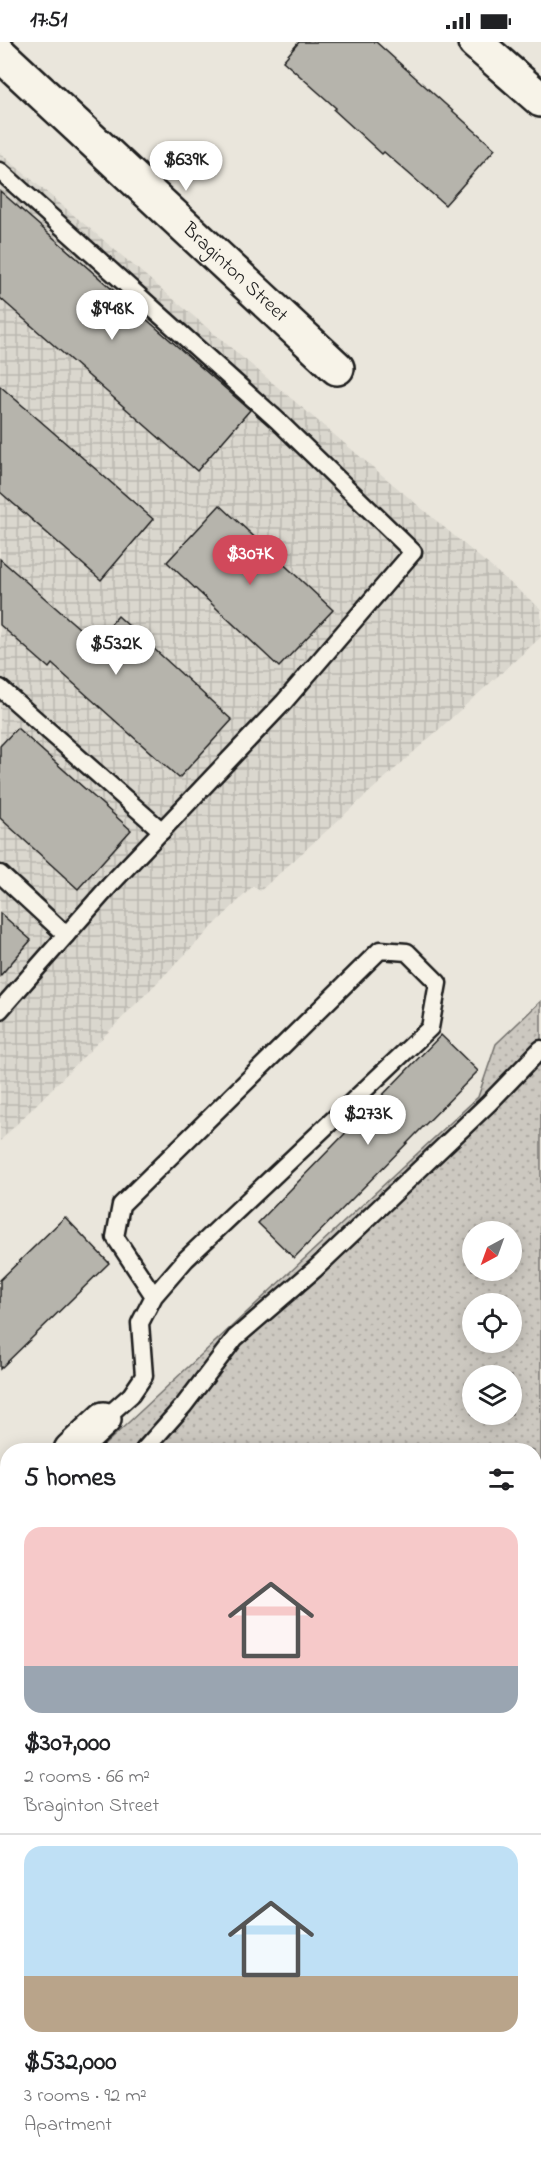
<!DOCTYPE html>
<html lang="en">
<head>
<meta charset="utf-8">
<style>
  body { margin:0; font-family:"Indie Flower",sans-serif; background:#f2f2f2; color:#202124; height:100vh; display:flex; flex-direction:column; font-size:22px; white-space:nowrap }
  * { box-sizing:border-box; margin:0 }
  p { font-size:20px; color:#757577 }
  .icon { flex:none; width:33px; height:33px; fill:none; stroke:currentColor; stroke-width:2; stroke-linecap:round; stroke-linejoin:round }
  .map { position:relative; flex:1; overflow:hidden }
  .sheet { position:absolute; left:0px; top:1401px; width:542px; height:722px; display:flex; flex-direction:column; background:#fff; border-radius:24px 24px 0 0; box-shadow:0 3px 15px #0003 }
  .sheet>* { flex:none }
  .needle { width:39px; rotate:221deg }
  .tools { position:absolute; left:462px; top:1179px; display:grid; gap:12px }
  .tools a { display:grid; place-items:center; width:60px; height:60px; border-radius:50%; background:#fff; box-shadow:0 3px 15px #0003; font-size:30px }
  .price { position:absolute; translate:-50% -51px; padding:0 14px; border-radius:21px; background:#fff; color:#222; font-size:20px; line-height:39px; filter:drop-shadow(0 2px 3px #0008) }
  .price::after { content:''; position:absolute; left:50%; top:36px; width:18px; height:14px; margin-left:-9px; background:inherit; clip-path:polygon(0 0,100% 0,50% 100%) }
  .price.selected { background:#d1495b; color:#fff }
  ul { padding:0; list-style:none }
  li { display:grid; align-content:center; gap:12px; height:318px; padding:0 24px }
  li+li { border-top:2px solid #e0e0e0 }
  li span { display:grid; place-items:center; height:186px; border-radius:18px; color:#555 }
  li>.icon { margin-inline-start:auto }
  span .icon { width:108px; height:108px; fill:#fffc; stroke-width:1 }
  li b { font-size:26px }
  h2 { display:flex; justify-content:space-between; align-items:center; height:72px; padding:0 24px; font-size:26px }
  .status { display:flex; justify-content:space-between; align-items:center; height:42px; padding:0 30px; background:#fff; direction:ltr }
  .status svg { height:16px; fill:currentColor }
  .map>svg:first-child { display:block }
  .industrial { fill:url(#industrial-grid) }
  .grass { fill:url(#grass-dots); stroke:#74726e; stroke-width:1.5; fill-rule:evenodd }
  .pitch { fill:#ccc8c0; stroke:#74726e; stroke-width:1.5 }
  .building { fill:#b6b4ac; stroke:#1c1c1c; stroke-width:1.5 }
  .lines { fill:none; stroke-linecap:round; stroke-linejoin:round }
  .lane-casing { stroke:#1c1c1c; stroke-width:21 }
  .street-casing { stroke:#1c1c1c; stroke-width:38 }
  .lane { stroke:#f7f3e8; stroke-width:16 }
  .street { stroke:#f7f3e8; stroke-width:33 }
  .labels { text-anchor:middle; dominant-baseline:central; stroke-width:5; stroke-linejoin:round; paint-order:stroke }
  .street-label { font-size:20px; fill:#1c1c1c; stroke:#f7f3e8 }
</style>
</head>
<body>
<div class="status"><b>17:51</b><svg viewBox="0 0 49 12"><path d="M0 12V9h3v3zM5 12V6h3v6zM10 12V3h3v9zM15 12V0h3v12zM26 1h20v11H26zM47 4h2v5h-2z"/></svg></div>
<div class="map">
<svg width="541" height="2122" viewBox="0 0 541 2122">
  <defs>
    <pattern id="industrial-grid" width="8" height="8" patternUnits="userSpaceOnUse" patternTransform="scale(1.5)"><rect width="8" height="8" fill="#dad7ce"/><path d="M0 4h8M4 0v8" fill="none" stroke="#bab8b0"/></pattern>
    <pattern id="grass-dots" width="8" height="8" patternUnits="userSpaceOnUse" patternTransform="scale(1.5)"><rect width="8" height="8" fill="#ccc8c0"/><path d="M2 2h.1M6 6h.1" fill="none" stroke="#afaba4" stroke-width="1.8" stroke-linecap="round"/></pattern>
  </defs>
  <rect width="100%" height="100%" fill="#eae6dc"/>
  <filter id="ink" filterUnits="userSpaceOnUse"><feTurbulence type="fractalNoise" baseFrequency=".0167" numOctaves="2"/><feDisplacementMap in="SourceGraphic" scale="12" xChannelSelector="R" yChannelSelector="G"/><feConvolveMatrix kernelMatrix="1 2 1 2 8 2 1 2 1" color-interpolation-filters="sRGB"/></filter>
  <g filter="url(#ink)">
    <!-- industrial -->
    <polygon class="industrial" points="0,111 541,567 541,595 260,849 253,844 0,1099"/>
    <!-- grass -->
    <path class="grass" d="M541 959V1864L534 1872V1408H99L478 1055 496 1002ZM472 1190H512V1228H472ZM472 1262H512V1300H472ZM472 1334H512V1372H472Z"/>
    <!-- pitch -->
    <g class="pitch">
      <polygon points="7,2075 7,2105 0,2099 0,2084"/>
      <polygon points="18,2115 333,2115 326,2122 26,2122"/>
    </g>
    <!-- building -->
    <g class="building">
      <polygon points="299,0 376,0 495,107 445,163 384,110 382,112 334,68 336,66 283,19"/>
      <polygon points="0,149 250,368 197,429 0,256"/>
      <polygon points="0,344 153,477 101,538 0,450"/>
      <polygon points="220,463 333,568 279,625 167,520"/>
      <polygon points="0,517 95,600 118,574 232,678 179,736 52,622 49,626 0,583"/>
      <polygon points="17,686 131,788 78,847 0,776 0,704"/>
      <polygon points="0,871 31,898 0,934"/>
      <polygon points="441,993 478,1029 294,1216 258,1181"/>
      <polygon points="65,1175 109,1221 0,1327 0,1238"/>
    </g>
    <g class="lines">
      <defs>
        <g id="lane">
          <polyline points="0,129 277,378 413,510 284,660 111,842 0,968"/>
          <polyline points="0,646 162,789"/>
          <polyline points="0,832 66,893"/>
          <polyline points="104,1377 131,1353 144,1334 140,1281 154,1254 186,1217 430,986 438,941 407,910 380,908 121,1163 115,1195 154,1254"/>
          <polyline points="144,1408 184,1363 235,1296 315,1227 489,1061 541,1007"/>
          <polyline points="534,1807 541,1810"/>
        </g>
        <g id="street">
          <polyline points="475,0 541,58"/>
          <path id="s1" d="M0 12 337 326"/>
          <polyline points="71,1408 104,1377"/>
          <polyline points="0,1478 8,1471"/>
          <polyline points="0,1667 8,1674"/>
          <polyline points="466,2115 473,2122"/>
          <polyline points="405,2122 411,2115"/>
        </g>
      </defs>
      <!-- lane casing -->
      <use href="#lane" class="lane-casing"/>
      <!-- street casing -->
      <use href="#street" class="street-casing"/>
      <!-- lane -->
      <use href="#lane" class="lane"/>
      <!-- street -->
      <use href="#street" class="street"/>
    </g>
  </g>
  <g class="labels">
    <!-- street labels -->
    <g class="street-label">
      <text stroke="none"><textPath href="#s1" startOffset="321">Braginton Street</textPath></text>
    </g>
  </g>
</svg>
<div class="tools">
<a><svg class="needle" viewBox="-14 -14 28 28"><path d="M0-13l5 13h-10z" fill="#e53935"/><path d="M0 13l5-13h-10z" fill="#757577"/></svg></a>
<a><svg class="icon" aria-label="locate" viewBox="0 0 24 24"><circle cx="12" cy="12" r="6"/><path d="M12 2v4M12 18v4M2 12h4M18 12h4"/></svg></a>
<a><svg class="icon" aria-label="layers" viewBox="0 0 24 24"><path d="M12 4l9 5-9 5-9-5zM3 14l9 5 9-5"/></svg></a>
</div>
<b class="price" style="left:186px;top:150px">$639K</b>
<b class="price" style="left:112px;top:299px">$948K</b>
<b class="price selected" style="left:250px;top:544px">$307K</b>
<b class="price" style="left:116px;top:634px">$532K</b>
<b class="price" style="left:368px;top:1104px">$273K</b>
<section class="sheet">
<h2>5 homes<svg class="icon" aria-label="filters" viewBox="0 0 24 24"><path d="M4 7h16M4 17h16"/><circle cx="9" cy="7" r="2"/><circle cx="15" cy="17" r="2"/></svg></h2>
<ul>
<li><span style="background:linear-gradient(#f6c9c9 75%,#9aa5b1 0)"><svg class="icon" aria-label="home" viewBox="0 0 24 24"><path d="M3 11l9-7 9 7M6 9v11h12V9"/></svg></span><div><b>$307,000</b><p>2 rooms · 66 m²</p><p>Braginton Street</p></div></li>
<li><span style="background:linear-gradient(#bfe0f5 70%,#b9a48a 0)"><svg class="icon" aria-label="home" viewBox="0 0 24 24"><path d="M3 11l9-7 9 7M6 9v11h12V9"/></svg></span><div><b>$532,000</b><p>3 rooms · 92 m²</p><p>Apartment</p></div></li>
</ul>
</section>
</div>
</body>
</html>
